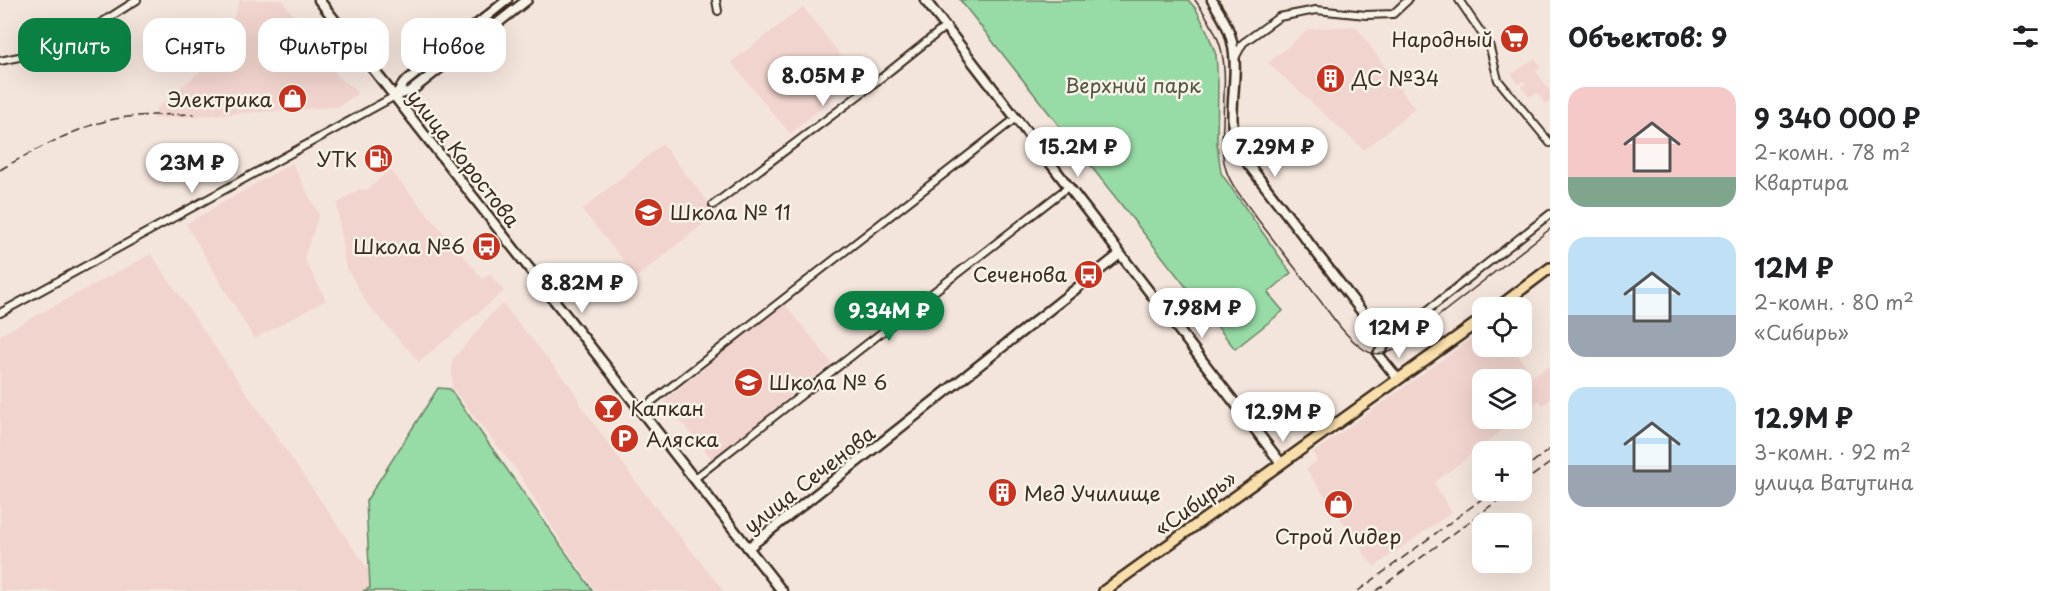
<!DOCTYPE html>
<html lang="ru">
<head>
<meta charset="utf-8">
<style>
  body { margin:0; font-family:"Playpen Sans",sans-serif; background:#f2f2f2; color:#202124; height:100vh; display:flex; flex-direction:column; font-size:22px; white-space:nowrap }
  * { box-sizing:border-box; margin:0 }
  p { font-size:20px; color:#757577 }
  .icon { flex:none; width:33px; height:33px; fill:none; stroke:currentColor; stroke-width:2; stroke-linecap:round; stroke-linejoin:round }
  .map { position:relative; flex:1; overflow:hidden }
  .sheet { display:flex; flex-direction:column; background:#fff; width:510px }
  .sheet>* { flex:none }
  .hud { position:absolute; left:18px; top:18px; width:570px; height:54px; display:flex; gap:12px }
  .controls { position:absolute; left:1472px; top:297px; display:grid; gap:12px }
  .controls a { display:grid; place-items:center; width:60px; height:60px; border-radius:12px; background:#fff; box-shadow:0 6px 24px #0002; font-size:30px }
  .price { position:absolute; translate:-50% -51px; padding:0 14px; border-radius:21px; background:#fff; color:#222; font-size:20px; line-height:39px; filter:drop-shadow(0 2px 3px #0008) }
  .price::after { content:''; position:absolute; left:50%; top:36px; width:18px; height:14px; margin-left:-9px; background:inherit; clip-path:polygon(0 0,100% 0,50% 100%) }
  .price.active { background:#0b8043; color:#fff }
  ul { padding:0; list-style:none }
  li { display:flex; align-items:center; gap:18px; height:150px; padding:0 18px }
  li span { display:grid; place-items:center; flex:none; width:168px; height:120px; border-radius:18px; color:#555 }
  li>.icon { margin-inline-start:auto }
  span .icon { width:72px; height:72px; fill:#fffc; stroke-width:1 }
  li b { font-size:26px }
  h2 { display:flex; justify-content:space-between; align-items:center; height:72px; padding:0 18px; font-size:26px }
  .pill { padding:0 21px; border-radius:18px; background:#fff; box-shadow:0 6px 24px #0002; font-size:21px; line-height:54px }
  .pill.active { background:#0b8043; color:#fff }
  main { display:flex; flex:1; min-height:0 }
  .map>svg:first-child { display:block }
  .built { fill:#f1d4cd }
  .green { fill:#97dba6; stroke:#698262; stroke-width:1.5 }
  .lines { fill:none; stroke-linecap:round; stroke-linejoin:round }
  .street-casing { stroke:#3b2a1e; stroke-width:10 }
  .secondary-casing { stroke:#3b2a1e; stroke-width:13 }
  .primary-casing { stroke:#3b2a1e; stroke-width:14 }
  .street { stroke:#f7f3e8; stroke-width:6 }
  .secondary { stroke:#f7f3e8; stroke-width:8 }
  .primary { stroke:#f8deab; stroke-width:9 }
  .tram { stroke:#3b2a1e; stroke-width:1.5 }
  .rail { stroke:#3b2a1e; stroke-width:1.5; stroke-dasharray:9 4.5; stroke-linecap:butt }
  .labels { text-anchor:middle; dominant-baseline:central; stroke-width:5; stroke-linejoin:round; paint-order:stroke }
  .poi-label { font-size:20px; fill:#3b2a1e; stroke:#f7f3e8; text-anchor:start }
  .park-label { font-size:20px; fill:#525640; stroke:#f7f3e8 }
  .street-label { font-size:20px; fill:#3b2a1e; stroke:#f7f3e8 }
</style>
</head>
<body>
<main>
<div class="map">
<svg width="1550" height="591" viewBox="0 0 1550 591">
  <rect width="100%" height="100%" fill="#f4e5dc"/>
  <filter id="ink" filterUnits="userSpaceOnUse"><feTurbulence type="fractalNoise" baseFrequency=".0167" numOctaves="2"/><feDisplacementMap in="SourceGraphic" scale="12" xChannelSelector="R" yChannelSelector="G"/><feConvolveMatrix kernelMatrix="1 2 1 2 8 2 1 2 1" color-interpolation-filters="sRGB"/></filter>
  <g filter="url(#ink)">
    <!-- built -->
    <g class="built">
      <polygon points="240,0 282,0 342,81 352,86 357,94 338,107 153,119 157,108 215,59 229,42 229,29"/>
      <polygon points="803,7 858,77 790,134 731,62"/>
      <polygon points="1356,26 1415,109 1364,150 1268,63 1309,29"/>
      <polygon points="1535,58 1541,67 1536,71 1550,91 1550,101 1545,104 1537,93 1529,97 1522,87 1526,84 1523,81 1518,84 1512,74"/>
      <polygon points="662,144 717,213 637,277 582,210"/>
      <polygon points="292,163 319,215 304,258 326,300 254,339 186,224"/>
      <polygon points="390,170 483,279 490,274 504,291 419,362 367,304 345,265 337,204 359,189 367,190"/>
      <polygon points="151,254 383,591 0,591 0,335"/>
      <polygon points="784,303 832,363 712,459 664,401"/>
      <polygon points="503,304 574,391 582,407 639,486 724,591 596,591 564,546 518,472 452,388 452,361 493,312"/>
      <polygon points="1482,331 1482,346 1512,347 1533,376 1550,365 1550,400 1543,405 1539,400 1521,415 1521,380 1482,380 1482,418 1517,419 1434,483 1452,512 1374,567 1306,469 1317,461 1313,453"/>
    </g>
    <!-- green -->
    <g class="green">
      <polygon points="960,0 1188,0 1196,9 1207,31 1216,55 1218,82 1217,143 1221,173 1291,273 1268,293 1283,311 1235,349"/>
      <polygon points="438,388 450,389 593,591 363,591 370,588 366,501"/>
    </g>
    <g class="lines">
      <defs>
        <g id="street">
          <polyline points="716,0 718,11"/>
          <polyline points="1459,0 1489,44 1498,80 1550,143"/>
          <polyline points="1235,58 1243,43 1279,17 1316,10 1366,15 1393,14 1408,0"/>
          <polyline points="0,61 33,54 74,40 137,0"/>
          <polyline points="713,205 871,86 946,26"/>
          <polyline points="0,313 395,96"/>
          <polyline points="1386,343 1550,214"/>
          <polyline points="641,410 1016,118"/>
          <polyline points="694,479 1068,187"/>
        </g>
        <g id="secondary">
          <polyline points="319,0 782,591"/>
          <polyline points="925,0 1281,463"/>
          <path d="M1212 0C1220 13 1229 27 1232 42 1239 71 1230 101 1233 130 1234 142 1242 153 1248 164L1386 343 1378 354 1398 379"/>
          <polyline points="395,96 411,91 527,0"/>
          <polyline points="395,96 404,83 507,0"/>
          <polyline points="748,548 1120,254"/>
        </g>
        <g id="primary">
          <polyline points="1497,308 1550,268"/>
          <polyline points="1104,591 1482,319"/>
        </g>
      </defs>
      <!-- street casing -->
      <use href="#street" class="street-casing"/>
      <!-- secondary casing -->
      <use href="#secondary" class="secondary-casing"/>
      <!-- primary casing -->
      <use href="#primary" class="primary-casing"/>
      <!-- street -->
      <use href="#street" class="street"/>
      <!-- secondary -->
      <use href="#secondary" class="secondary"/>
      <!-- primary -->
      <use href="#primary" class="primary"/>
      <!-- tram -->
      <path class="tram" d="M1195 0C1232 50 1224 68 1223 125 1222 138 1221 153 1225 166 1229 184 1243 198 1253 213 1273 240 1294 266 1314 293 1329 311 1343 335 1362 348 1373 357 1384 354 1396 349L1550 229"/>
      <!-- rail -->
      <g class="rail">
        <path d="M0 170C28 153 78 127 110 120 138 114 166 115 194 114"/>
        <polyline points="1521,471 1550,449"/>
        <polyline points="1521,484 1550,463"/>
        <polyline points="1358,591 1494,490"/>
        <polyline points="1376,591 1512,490"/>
      </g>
    </g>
  </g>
  <!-- icons -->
  <defs>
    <symbol id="supermarket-disc" viewBox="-11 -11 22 22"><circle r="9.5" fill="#c8321e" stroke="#f7f3e8"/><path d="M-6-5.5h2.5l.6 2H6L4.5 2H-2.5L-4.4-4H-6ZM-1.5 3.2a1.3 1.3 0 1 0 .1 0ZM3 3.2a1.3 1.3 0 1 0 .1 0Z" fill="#fff"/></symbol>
    <symbol id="building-disc" viewBox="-11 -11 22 22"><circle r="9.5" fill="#c8321e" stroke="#f7f3e8"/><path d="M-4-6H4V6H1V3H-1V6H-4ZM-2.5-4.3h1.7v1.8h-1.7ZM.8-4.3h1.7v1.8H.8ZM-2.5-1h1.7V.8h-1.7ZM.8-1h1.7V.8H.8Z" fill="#fff"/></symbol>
    <symbol id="shop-disc" viewBox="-11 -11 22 22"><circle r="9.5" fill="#c8321e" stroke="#f7f3e8"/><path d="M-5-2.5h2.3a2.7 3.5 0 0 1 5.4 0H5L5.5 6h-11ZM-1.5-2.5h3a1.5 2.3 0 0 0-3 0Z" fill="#fff"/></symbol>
    <symbol id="fuel-disc" viewBox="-11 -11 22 22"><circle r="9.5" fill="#c8321e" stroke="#f7f3e8"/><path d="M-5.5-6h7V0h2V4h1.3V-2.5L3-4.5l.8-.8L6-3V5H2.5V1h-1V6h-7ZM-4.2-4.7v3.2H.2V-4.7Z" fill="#fff"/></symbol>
    <symbol id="school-disc" viewBox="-11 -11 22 22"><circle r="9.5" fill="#c8321e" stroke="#f7f3e8"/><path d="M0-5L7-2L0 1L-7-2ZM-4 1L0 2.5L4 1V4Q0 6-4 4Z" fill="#fff"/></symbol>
    <symbol id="bus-disc" viewBox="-11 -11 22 22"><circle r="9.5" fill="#c8321e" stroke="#f7f3e8"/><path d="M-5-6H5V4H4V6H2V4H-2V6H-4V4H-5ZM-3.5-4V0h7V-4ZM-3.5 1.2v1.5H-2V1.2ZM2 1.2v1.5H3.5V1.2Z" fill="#fff"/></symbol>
    <symbol id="bar-disc" viewBox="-11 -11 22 22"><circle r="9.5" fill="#c8321e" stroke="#f7f3e8"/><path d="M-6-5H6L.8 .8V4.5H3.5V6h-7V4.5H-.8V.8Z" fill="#fff"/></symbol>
    <symbol id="parking-disc" viewBox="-11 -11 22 22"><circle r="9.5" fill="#c8321e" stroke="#f7f3e8"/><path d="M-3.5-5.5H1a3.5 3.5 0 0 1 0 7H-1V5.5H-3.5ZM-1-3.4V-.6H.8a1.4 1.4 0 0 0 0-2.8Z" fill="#fff"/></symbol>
  </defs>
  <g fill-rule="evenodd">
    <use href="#supermarket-disc" x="1498" y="22" width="33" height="33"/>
    <use href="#building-disc" x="1314" y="62" width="33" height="33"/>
    <use href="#shop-disc" x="276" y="82" width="33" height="33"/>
    <use href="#fuel-disc" x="362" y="142" width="33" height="33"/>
    <use href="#school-disc" x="632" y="196" width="33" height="33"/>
    <use href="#bus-disc" x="470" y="230" width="33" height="33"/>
    <use href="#bus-disc" x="1072" y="258" width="33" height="33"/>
    <use href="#school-disc" x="732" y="366" width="33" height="33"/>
    <use href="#bar-disc" x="592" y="392" width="33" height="33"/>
    <use href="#parking-disc" x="608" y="422" width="33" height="33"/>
    <use href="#building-disc" x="986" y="476" width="33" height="33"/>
    <use href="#shop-disc" x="1322" y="488" width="33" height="33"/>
  </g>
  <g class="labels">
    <!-- poi labels -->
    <g class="poi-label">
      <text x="1493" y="39" text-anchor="end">Народный</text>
      <text x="1352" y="78">ДС №34</text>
      <text x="272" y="99" text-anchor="end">Электрика</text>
      <text x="357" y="159" text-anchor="end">УТК</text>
      <text x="670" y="212">Школа № 11</text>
      <text x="465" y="246" text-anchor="end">Школа №6</text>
      <text x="1067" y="274" text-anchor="end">Сеченова</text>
      <text x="769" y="382">Школа № 6</text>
      <text x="630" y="408">Капкан</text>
      <text x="646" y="439">Аляска</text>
      <text x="1024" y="493">Мед Училище</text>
      <text x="1338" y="536" text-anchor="middle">Строй Лидер</text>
    </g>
    <!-- park labels -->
    <g class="park-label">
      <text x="1133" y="85">Верхний парк</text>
    </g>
    <!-- street labels -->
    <g class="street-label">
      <text transform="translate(464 158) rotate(52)">улица Коростова</text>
      <text transform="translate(809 479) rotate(-38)">улица Сеченова</text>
      <text transform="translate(1195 503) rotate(-36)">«Сибирь»</text>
    </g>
  </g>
</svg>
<div class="controls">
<a><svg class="icon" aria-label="locate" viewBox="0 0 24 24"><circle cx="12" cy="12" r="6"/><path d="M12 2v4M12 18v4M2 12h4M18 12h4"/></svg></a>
<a><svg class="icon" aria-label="layers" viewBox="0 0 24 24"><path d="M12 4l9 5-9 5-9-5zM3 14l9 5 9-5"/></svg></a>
<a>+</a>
<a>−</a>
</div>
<b class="price" style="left:823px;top:107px">8.05M ₽</b>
<b class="price" style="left:1078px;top:178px">15.2M ₽</b>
<b class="price" style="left:1275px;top:178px">7.29M ₽</b>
<b class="price" style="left:192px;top:194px">23M ₽</b>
<b class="price" style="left:582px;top:314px">8.82M ₽</b>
<b class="price" style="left:1202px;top:339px">7.98M ₽</b>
<b class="price active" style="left:889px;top:342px">9.34M ₽</b>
<b class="price" style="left:1399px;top:359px">12M ₽</b>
<b class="price" style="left:1283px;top:443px">12.9M ₽</b>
<div class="hud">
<a class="pill active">Купить</a>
<a class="pill">Снять</a>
<a class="pill">Фильтры</a>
<a class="pill">Новое</a>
</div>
</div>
<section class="sheet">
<h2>Объектов: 9<svg class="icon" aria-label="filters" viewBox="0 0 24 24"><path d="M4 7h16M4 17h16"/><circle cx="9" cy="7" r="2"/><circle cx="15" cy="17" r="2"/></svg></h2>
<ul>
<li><span style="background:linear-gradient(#f6c9c9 75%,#7fa58c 0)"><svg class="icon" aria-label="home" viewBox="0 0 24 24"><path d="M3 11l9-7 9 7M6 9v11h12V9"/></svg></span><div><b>9 340 000 ₽</b><p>2-комн. · 78 m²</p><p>Квартира</p></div></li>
<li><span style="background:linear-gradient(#bfe0f5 65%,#9aa5b1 0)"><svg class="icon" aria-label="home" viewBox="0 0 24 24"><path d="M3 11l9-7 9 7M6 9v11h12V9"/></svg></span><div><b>12M ₽</b><p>2-комн. · 80 m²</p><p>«Сибирь»</p></div></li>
<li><span style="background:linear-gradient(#bfe0f5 65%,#9aa5b1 0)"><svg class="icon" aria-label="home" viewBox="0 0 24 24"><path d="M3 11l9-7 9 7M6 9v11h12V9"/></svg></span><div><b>12.9M ₽</b><p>3-комн. · 92 m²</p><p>улица Ватутина</p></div></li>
</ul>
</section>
</main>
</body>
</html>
